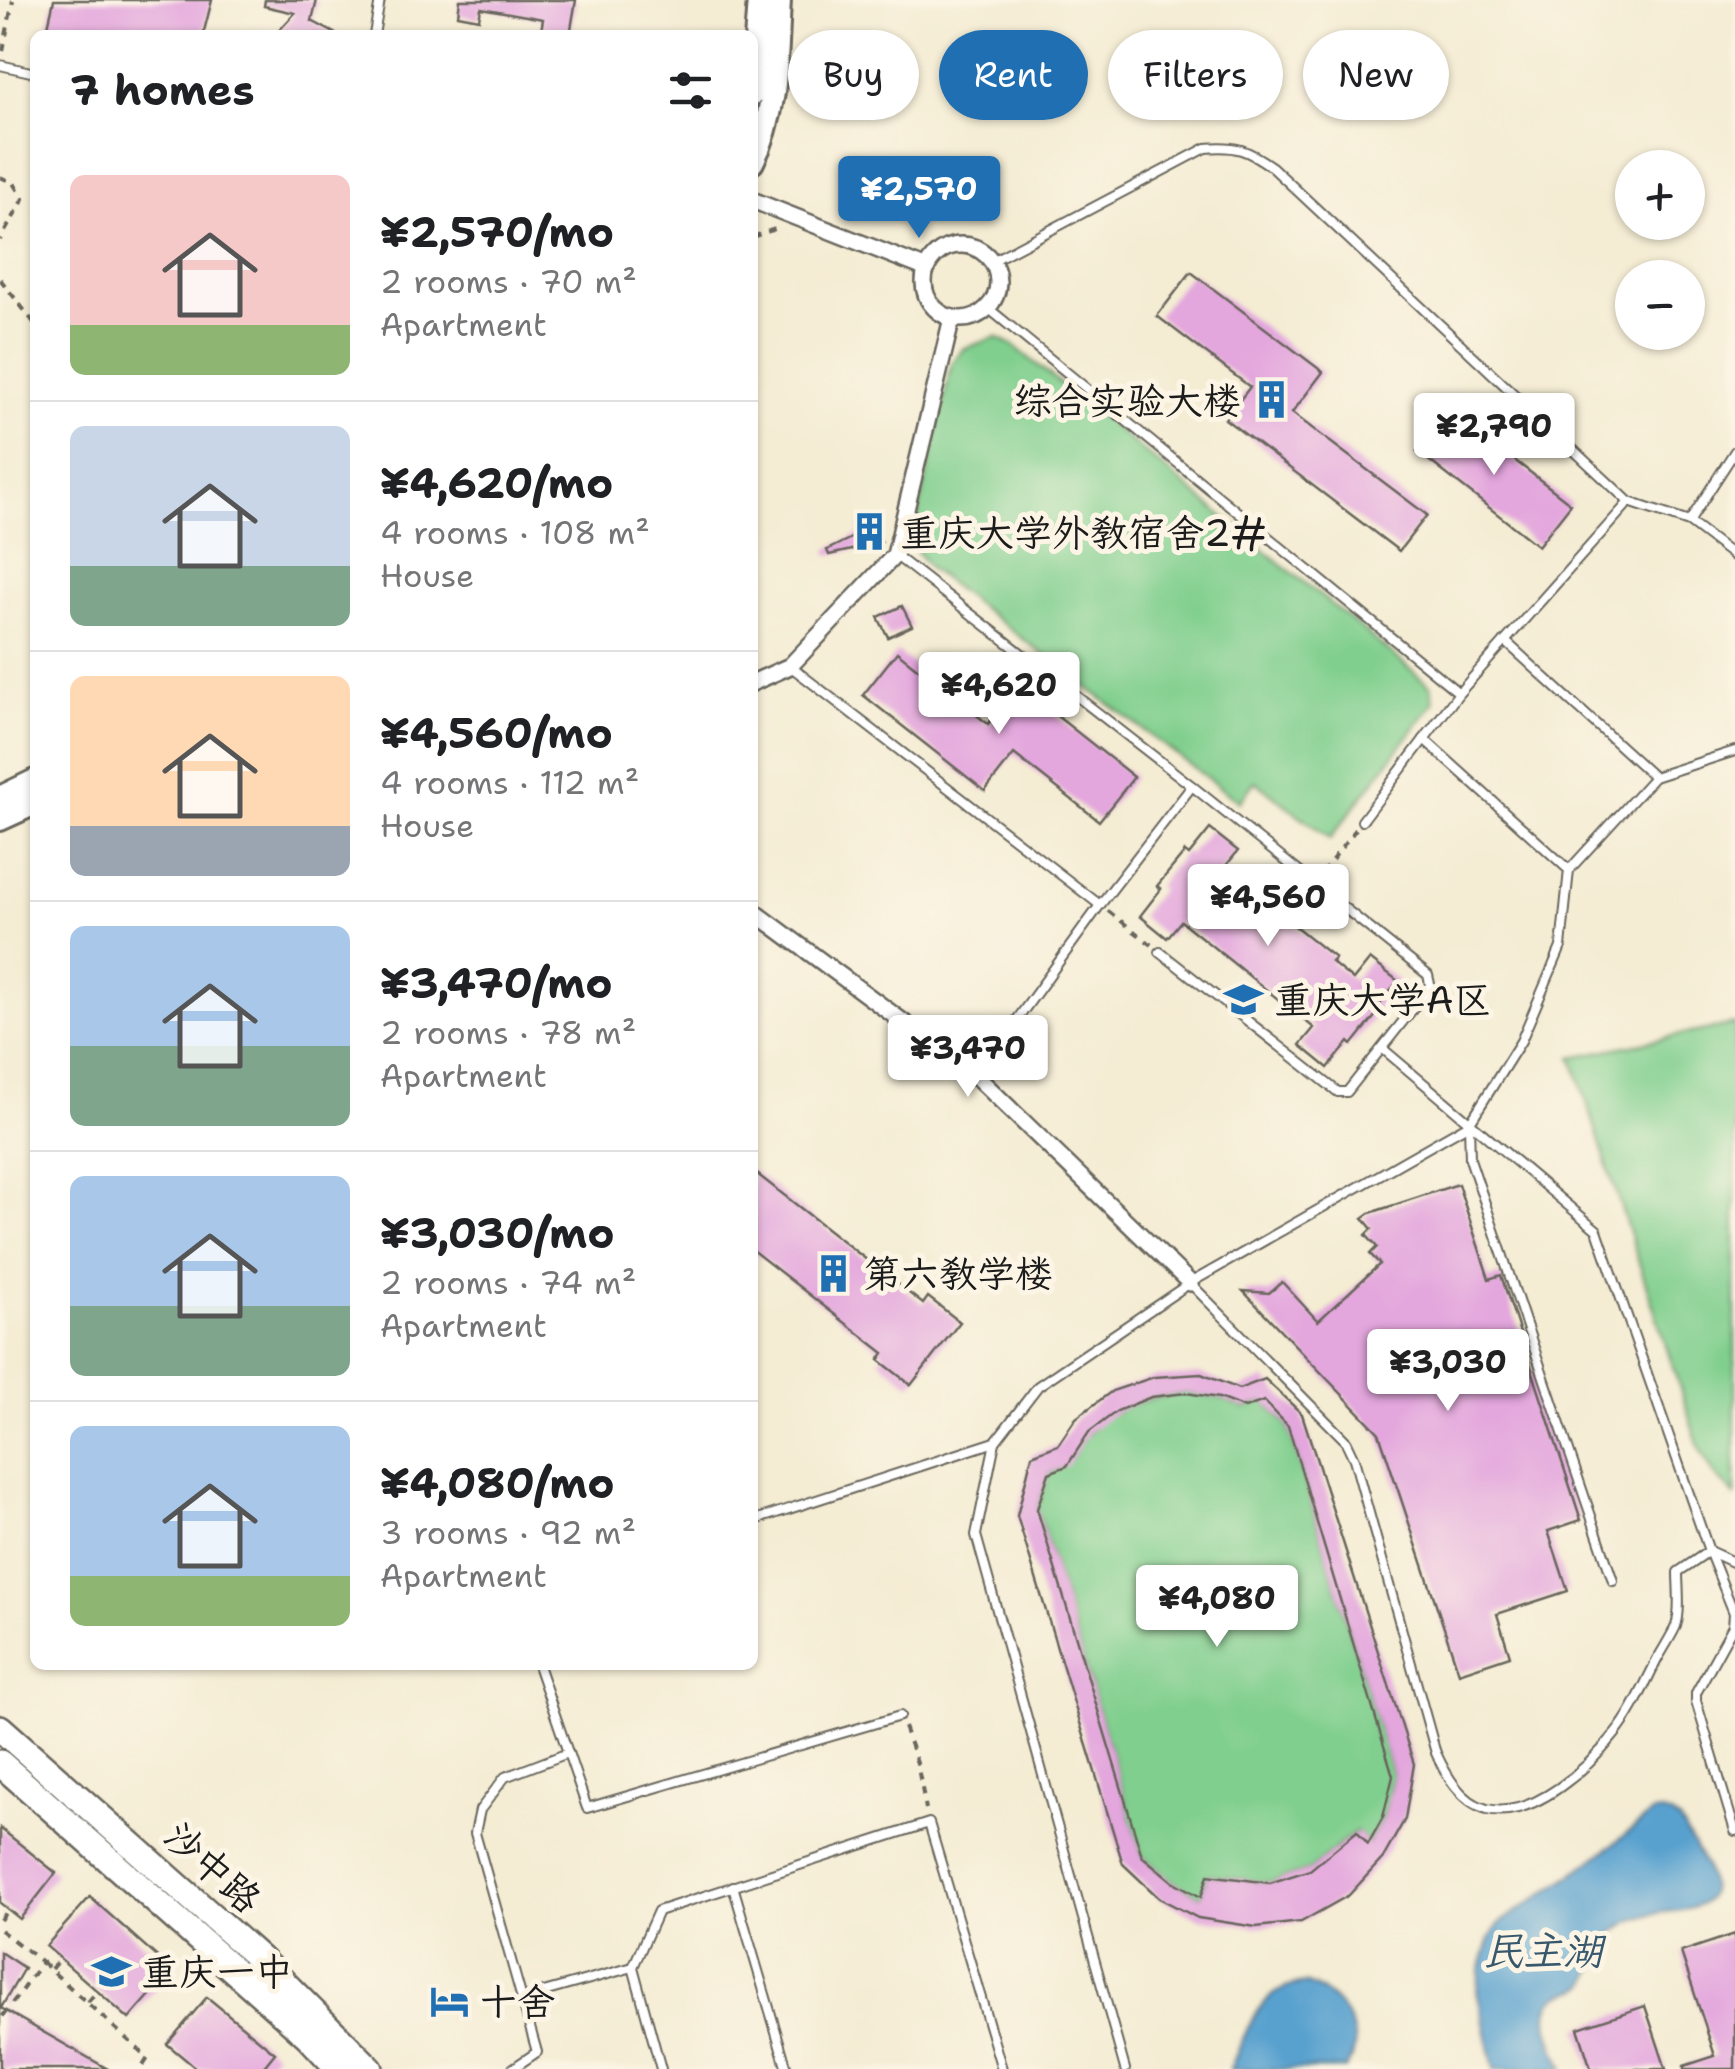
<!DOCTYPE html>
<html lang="en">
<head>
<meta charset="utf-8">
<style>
  body { margin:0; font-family:"Shantell Sans","LXGW WenKai TC",sans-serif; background:#f6f6f6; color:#202124; height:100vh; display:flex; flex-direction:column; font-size:38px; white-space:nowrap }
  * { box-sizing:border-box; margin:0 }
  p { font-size:32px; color:#757577 }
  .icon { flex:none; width:55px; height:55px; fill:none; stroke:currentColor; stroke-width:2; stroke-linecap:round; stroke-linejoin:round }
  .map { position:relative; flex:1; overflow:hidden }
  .details { position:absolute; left:30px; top:30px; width:728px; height:1640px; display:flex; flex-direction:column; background:#fff; border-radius:15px; box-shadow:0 2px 8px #0004 }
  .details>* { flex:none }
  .top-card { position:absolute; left:788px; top:30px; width:798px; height:90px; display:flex; gap:20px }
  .fabs { position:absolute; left:1615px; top:150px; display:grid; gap:20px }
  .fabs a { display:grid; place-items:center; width:90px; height:90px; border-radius:50%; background:#fff; box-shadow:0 2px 8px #0004; font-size:50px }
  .price { position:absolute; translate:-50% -85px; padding:0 22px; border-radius:10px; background:#fff; color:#222; font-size:32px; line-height:65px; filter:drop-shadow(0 2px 5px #0008) }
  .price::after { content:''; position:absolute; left:50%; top:60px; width:30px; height:22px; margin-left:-15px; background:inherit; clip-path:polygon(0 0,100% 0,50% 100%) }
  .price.on { background:#1f6fb2; color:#fff }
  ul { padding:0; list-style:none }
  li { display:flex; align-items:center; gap:30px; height:250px; padding:0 40px }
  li+li { border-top:2px solid #e0e0e0 }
  li span { display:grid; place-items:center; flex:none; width:280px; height:200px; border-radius:15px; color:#555 }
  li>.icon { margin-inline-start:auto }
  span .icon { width:120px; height:120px; fill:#fffc; stroke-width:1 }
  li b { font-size:42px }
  h2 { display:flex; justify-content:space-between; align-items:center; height:120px; padding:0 40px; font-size:42px }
  .pill { padding:0 35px; border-radius:45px; background:#fff; box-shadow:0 2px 8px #0004; font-size:35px; line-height:90px }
  .pill.on { background:#1f6fb2; color:#fff }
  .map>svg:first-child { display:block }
  .green { fill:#80cf8e; stroke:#4e7655; stroke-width:2.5 }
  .water { fill:#58a1cf; stroke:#3a5e76; stroke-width:2.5 }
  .building { fill:#e3a6dd; fill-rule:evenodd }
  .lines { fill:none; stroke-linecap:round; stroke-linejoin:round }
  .service-casing { stroke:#68655c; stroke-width:12 }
  .minor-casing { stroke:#68655c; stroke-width:20 }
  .secondary-casing { stroke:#68655c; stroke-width:28 }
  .primary-casing { stroke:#68655c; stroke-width:30 }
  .path { stroke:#68655c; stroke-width:4; stroke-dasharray:8 8; stroke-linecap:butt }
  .service { stroke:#fff; stroke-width:8 }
  .minor { stroke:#fff; stroke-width:15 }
  .secondary { stroke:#fff; stroke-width:22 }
  .primary { stroke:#fff; stroke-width:25 }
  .labels { text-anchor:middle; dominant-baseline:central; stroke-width:10; stroke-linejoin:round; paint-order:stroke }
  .poi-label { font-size:38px; fill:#1c1c1c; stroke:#fcf5e5; text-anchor:start }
  .street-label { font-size:38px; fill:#1c1c1c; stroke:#fcf5e5 }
  .water-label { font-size:40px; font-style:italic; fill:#37586d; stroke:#fcf5e5 }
</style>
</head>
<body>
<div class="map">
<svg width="1735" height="2069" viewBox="0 0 1735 2069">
  <rect width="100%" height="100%" fill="#fcf5e5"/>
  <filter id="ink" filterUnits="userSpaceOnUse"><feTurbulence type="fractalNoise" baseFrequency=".01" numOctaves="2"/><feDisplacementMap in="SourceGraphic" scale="20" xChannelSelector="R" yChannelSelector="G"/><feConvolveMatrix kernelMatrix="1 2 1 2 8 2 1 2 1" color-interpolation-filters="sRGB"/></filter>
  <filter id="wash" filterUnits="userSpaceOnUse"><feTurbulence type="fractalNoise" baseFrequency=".0048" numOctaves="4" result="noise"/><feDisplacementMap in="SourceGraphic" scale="40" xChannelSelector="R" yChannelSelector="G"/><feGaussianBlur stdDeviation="2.25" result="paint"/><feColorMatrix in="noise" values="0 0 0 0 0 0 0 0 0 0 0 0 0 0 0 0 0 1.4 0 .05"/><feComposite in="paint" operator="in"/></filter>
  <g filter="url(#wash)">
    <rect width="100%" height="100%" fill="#f4ecd3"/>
    <!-- green -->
    <g class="green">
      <polygon points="996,337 1013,345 1431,686 1434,702 1330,839 1255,781 1239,802 930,569 916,550 916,526 952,363 963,349"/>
      <polygon points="1735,1024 1735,1496 1715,1475 1700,1450 1572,1057"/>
      <path d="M1186 1393 1219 1398 1245 1408 1264 1401 1288 1426 1393 1776 1383 1817 1368 1844 1356 1831 1310 1870 1270 1883 1208 1875 1201 1897 1172 1881 1142 1856 1037 1509 1049 1473C1075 1463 1071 1455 1087 1435 1110 1406 1151 1397 1186 1393Z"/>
    </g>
    <!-- water -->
    <g class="water">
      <path d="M1663 1812 1673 1816 1680 1822C1689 1839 1704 1859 1709 1878 1719 1915 1674 1909 1653 1914 1640 1917 1627 1921 1617 1930 1599 1945 1598 1966 1587 1985 1578 1991 1565 1991 1556 1998 1537 2014 1557 2050 1564 2069H1494L1477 1991 1480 1970 1490 1938 1500 1923 1589 1863 1653 1813Z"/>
      <path d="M1305 1983C1333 1993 1361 2022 1353 2054 1352 2059 1348 2064 1346 2069H1230C1248 2030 1257 1989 1305 1983Z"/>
    </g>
    <g id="blocks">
      <!-- building -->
      <g class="building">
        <polygon points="54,0 212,0 203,35 46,35"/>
        <polygon points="265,0 317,0 312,21 338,35 275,35 295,13 264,6"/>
        <polygon points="460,0 576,0 570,35 541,31 543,19 481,8 479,19 458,15"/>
        <polygon points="1191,272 1323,372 1292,413 1427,515 1399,551 1225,419 1250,387 1157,316"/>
        <polygon points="1450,410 1571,504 1538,546 1417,451"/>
        <polygon points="872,523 882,542 858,552 856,549 829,555 827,550 861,533 859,528"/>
        <polygon points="902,606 912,626 888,637 878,617"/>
        <polygon points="897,652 988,724 1019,686 1134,777 1099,821 1014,754 985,791 863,695"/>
        <polygon points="1210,829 1238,851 1220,873 1242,890 1245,886 1335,958 1331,962 1353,980 1370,959 1398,981 1377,1008 1380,1010 1352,1045 1349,1042 1328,1068 1300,1045 1314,1028 1181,921 1167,938 1140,916 1161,889 1157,886 1185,852 1189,855"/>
        <polygon points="752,1170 923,1304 928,1297 960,1322 911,1385 879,1360 884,1353 752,1250"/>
        <polygon points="1458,1184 1489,1279 1501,1275 1581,1520 1548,1531 1568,1591 1497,1614 1510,1656 1459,1673 1379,1433 1243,1291 1269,1293 1282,1282 1318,1321 1380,1264 1370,1254 1377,1247 1366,1235 1372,1229 1363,1218 1370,1213"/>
        <path d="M1201 1374 1239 1389 1265 1379 1302 1414 1414 1764 1405 1819 1383 1858 1349 1895 1301 1922 1256 1927 1198 1918 1159 1898 1123 1864 1017 1516 1032 1455 1058 1445 1076 1418 1112 1391 1154 1377ZM1186 1393 1219 1398 1245 1408 1264 1401 1288 1426 1393 1776 1383 1817 1368 1844 1357 1831 1310 1870 1270 1883 1208 1875 1201 1897 1172 1881 1142 1856 1037 1509 1049 1473 1067 1466 1089 1432 1117 1411 1151 1397Z"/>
        <polygon points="0,1828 56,1873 20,1919 0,1903"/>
        <polygon points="90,1897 172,1970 129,2019 46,1946"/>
        <polygon points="1735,1934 1735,2069 1684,2069 1684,2066 1715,2056 1681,1952"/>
        <polygon points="0,1952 24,1968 1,2008 108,2069 0,2069"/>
        <polygon points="207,1997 275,2053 262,2069 197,2069 167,2044"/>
        <polygon points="1645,2006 1666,2069 1591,2069 1578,2028"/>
      </g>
    </g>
  </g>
  <g filter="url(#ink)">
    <use href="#blocks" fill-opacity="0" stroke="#68655c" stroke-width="2.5"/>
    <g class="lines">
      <defs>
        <g id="service">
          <polyline points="374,35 380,0"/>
          <polyline points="0,65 35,73"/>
          <path d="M992 261 1206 148C1236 145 1248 150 1272 167L1629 502 1689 522 1735 557"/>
          <polyline points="988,308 1459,693"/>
          <polyline points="1689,522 1735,451"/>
          <polyline points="895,555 1192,786 1428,975 1430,984 1427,991 1347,1092 1338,1092 1160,952"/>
          <polyline points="790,666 1100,905"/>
          <polyline points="1424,739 1569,870 1654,777 1505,641"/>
          <polyline points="1654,777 1735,751"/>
          <polyline points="1362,821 1459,693 1629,502"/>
          <polyline points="1382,1048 1597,1230 1709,1551 1734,1613 1733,1626 1696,1693 1696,1701 1735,1831"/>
          <polyline points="977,1075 1100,905 1192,786"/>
          <polyline points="1469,1124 1470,1159 1613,1581"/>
          <path d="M1190 1283 1345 1440 1354 1459 1436 1753C1446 1775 1461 1802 1487 1809 1533 1820 1589 1767 1615 1734 1633 1712 1644 1685 1657 1660 1663 1649 1671 1637 1676 1626 1681 1611 1678 1588 1678 1572L1709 1551 1735 1563"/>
          <polyline points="752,1521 995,1442"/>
          <polyline points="538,1665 587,1808 900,1716"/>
          <polyline points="733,1886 787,2069"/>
          <polyline points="522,1998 633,1967"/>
          <polyline points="512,2069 537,2052 475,1833 480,1810 505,1777 568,1753"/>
          <polyline points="661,2069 633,1967 658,1911 929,1823 1002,2069"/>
          <polyline points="1125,2069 976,1535 995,1442 1038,1386 1190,1283 1469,1124 1521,1041 1561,947 1569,870"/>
        </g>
        <g id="minor">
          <polyline points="752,200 927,269"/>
          <circle cx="961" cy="282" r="37"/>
          <polyline points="752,683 790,666 895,555 952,318"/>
          <polyline points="752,910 976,1076 1190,1283"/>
        </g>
        <g id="secondary">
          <polyline points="752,94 759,0"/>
          <path d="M752 162C778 112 776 55 779 0"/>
          <polyline points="0,798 35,781"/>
          <polyline points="0,819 35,803"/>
        </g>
        <g id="primary">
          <polyline points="0,1728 260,1959 370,2069"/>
          <polyline points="0,1763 308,2036 339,2069"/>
        </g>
      </defs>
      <!-- service casing -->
      <use href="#service" class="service-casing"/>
      <!-- minor casing -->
      <use href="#minor" class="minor-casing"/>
      <!-- secondary casing -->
      <use href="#secondary" class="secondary-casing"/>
      <!-- primary casing -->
      <use href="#primary" class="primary-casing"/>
      <!-- path -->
      <g class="path">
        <polyline points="3,51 13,0"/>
        <polyline points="0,177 14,183 24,199 0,240"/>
        <polyline points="752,237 775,229"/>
        <polyline points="0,279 35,324"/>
        <polyline points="1322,873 1356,829"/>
        <polyline points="1295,910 1308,893"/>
        <polyline points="1108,911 1152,945"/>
        <polyline points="904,1727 917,1763 926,1809"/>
        <polyline points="0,1920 8,1909"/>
        <polyline points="0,1930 42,1962 0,2020"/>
        <polyline points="42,1962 148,2058 141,2069"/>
        <polyline points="51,1969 60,1958"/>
        <polyline points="88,2002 97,1991"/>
      </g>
      <!-- service -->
      <use href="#service" class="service"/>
      <!-- minor -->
      <use href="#minor" class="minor"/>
      <!-- secondary -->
      <use href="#secondary" class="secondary"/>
      <!-- primary -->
      <use href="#primary" class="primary"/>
    </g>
  </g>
  <!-- icons -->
  <defs>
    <symbol id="building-bare" viewBox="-9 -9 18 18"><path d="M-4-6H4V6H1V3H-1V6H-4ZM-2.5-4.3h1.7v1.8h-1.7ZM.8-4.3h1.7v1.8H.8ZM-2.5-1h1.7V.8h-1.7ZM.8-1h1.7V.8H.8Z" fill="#1f6fb2" stroke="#fcf5e5" stroke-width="2.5" paint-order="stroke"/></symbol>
    <symbol id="university-bare" viewBox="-9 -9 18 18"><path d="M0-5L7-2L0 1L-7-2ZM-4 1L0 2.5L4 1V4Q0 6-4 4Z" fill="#1f6fb2" stroke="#fcf5e5" stroke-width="2.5" paint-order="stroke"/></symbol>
    <symbol id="school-bare" viewBox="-9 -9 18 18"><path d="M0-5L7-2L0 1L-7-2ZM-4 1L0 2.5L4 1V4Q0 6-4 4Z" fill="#1f6fb2" stroke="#fcf5e5" stroke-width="2.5" paint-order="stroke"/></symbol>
    <symbol id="hotel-bare" viewBox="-9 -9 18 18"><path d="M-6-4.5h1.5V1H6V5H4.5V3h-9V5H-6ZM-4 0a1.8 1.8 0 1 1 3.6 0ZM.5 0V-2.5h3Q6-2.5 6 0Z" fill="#1f6fb2" stroke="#fcf5e5" stroke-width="2.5" paint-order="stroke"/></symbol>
  </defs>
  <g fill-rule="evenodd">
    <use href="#building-bare" x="1244" y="372" width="55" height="55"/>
    <use href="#building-bare" x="842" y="504" width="55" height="55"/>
    <use href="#university-bare" x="1216" y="972" width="55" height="55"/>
    <use href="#building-bare" x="806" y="1246" width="55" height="55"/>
    <use href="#school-bare" x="84" y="1944" width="55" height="55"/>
    <use href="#hotel-bare" x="422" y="1974" width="55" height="55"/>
  </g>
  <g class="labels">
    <!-- poi labels -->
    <g class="poi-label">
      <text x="1241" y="400" text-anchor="end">综合实验大楼</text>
      <text x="900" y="532">重庆大学外教宿舍2#</text>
      <text x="1274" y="999">重庆大学A区</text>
      <text x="863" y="1273">第六教学楼</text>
      <text x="141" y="1971">重庆一中</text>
      <text x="479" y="2001">十舍</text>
    </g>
    <!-- street labels -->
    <g class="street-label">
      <text transform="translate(213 1867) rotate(42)">沙中路</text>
    </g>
    <!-- water labels -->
    <g class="water-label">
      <text x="1543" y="1951">民主湖</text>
    </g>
  </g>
</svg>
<div class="fabs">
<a>+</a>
<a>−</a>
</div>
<b class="price on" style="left:919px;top:241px">¥2,570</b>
<b class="price" style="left:1494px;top:478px">¥2,790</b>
<b class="price" style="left:999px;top:737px">¥4,620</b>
<b class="price" style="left:1268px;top:949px">¥4,560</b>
<b class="price" style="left:968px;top:1100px">¥3,470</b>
<b class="price" style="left:1448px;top:1414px">¥3,030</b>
<b class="price" style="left:1217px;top:1650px">¥4,080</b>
<div class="top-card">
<a class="pill">Buy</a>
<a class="pill on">Rent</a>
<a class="pill">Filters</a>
<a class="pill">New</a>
</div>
<section class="details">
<h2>7 homes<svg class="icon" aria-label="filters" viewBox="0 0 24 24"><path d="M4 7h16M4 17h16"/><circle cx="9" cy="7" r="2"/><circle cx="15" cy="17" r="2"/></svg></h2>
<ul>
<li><span style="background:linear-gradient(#f6c9c9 75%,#8fb573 0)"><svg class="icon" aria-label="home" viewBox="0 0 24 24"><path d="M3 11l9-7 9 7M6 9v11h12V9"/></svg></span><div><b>¥2,570/mo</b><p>2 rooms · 70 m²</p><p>Apartment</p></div></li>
<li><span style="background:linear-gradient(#c9d6e8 70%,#7fa58c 0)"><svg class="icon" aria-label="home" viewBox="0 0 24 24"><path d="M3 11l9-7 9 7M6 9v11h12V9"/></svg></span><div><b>¥4,620/mo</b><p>4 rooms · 108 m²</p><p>House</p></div></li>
<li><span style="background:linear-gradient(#ffd9b3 75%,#9aa5b1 0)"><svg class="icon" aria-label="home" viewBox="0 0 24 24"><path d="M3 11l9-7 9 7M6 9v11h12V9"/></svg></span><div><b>¥4,560/mo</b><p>4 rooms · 112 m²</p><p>House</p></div></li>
<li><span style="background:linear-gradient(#a9c7e8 60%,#7fa58c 0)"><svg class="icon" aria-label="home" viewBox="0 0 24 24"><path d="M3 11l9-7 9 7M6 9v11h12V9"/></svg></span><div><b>¥3,470/mo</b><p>2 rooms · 78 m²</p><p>Apartment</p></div></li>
<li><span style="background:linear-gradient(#a9c7e8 65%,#7fa58c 0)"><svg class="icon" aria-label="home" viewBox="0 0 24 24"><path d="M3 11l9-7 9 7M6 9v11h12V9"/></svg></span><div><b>¥3,030/mo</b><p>2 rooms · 74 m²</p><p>Apartment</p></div></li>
<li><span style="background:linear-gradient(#a9c7e8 75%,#8fb573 0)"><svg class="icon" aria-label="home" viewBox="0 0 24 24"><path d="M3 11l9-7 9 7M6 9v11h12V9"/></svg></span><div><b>¥4,080/mo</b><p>3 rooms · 92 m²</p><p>Apartment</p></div></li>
</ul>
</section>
</div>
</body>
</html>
